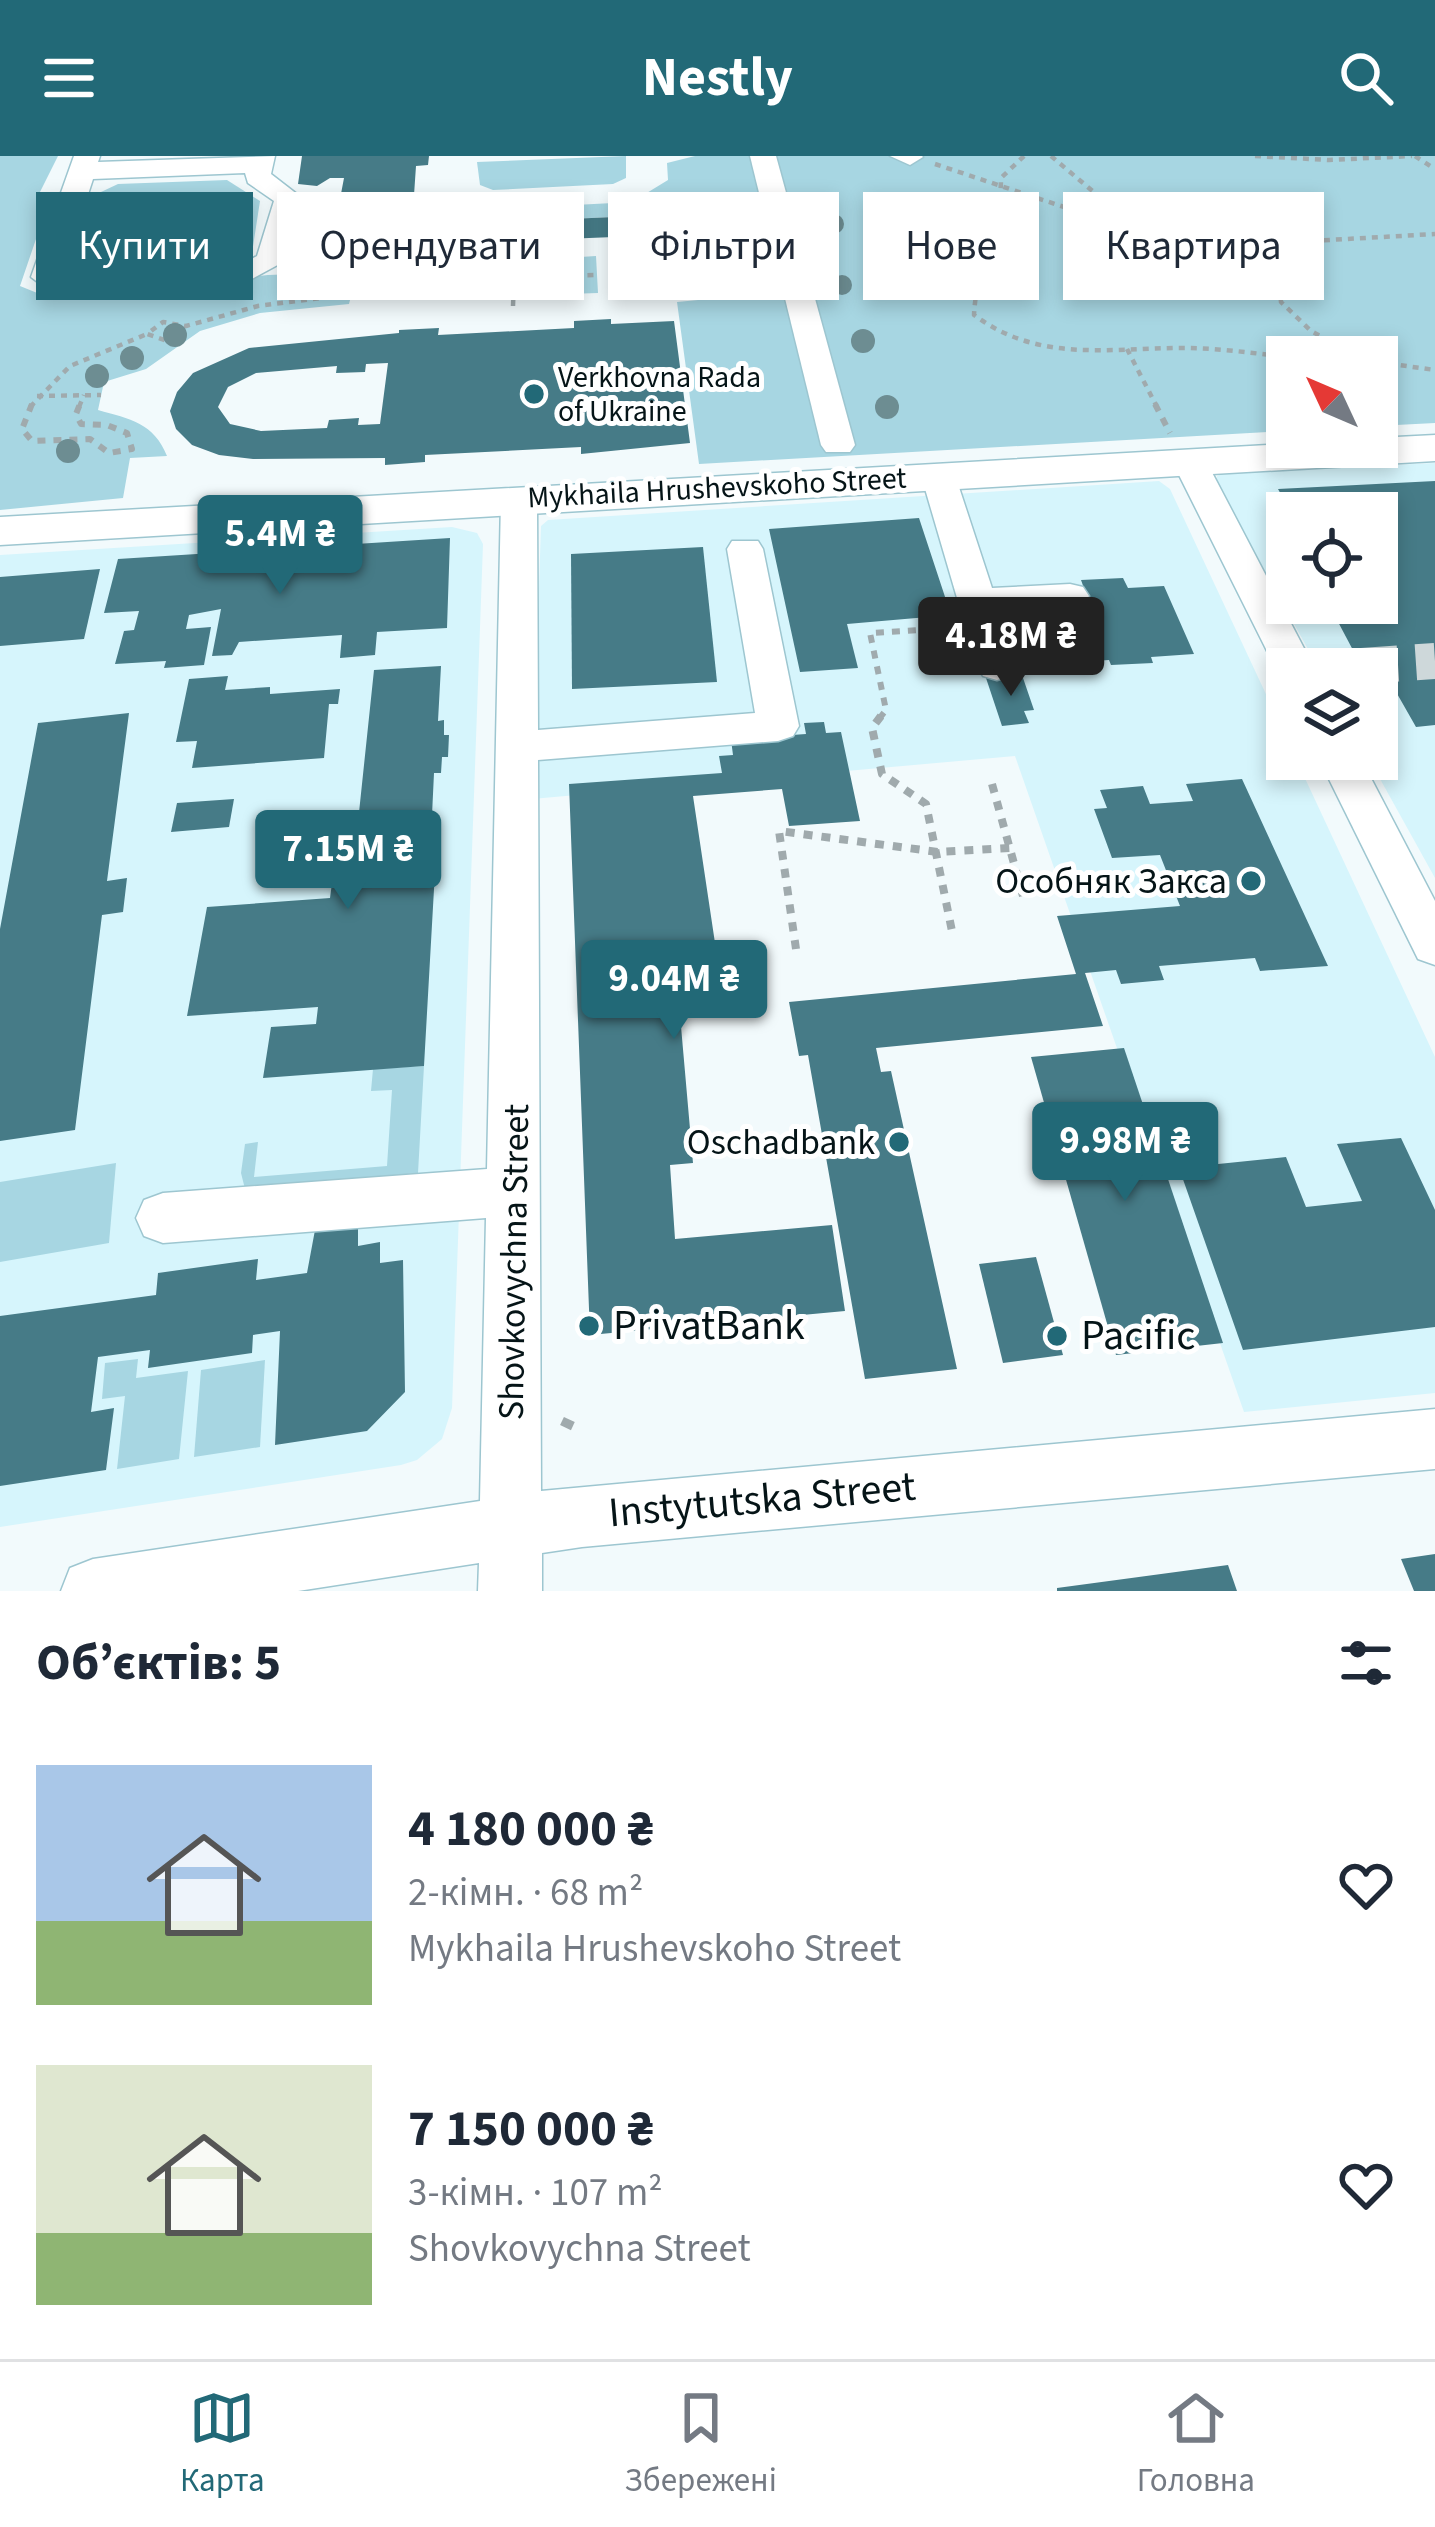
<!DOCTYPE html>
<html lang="uk">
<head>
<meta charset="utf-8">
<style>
  body { margin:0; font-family:"Source Sans 3",sans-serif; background:#f2f2f3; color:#1f2937; height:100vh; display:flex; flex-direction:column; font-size:45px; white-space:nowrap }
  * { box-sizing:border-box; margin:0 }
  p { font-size:39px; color:#747a83 }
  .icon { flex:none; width:66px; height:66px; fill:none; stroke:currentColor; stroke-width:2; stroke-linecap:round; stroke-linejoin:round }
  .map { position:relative; height:1435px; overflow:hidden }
  .details { display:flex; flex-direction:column; background:#fff; flex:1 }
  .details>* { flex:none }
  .banner { position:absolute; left:36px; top:36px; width:1365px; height:108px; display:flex; gap:24px }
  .needle { width:78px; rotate:314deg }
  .tools { position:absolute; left:1266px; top:180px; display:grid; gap:24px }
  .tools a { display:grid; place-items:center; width:132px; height:132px; border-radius:0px; background:#fff; box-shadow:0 6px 18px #0003; font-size:60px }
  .price { position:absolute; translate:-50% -102px; padding:0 27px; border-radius:12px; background:#226977; color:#fff; font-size:39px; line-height:78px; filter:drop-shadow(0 3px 6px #0008) }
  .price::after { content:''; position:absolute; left:50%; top:72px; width:36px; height:27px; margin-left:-18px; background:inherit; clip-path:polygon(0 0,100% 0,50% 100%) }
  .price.selected { background:#222; color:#fff }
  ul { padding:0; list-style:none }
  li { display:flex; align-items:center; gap:36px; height:300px; padding:0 36px }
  li span { display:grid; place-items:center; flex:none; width:336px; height:240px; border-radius:0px; color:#555 }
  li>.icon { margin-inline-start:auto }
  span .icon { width:144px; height:144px; fill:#fffc; stroke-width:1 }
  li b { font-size:51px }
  h2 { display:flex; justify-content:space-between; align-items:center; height:144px; padding:0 36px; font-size:51px }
  .tag { padding:0 42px; border-radius:0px; background:#fff; box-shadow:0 6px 18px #0003; font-size:42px; line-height:108px }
  .tag.selected { background:#226977; color:#fff }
  header { display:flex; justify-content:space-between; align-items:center; height:156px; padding:0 36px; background:#226977; color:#fff; font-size:54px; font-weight:700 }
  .menu { display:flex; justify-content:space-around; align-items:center; height:168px; border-top:3px solid #e0e1e3; background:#fff; font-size:33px; color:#747a83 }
  .menu a { display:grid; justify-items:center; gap:6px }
  .menu .selected { color:#226977 }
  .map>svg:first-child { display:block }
  .built { fill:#d6f5fc; fill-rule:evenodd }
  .green { fill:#a7d6e2 }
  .building { fill:#467b87; fill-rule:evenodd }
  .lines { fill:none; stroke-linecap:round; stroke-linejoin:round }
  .minor-tunnel { stroke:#ced8da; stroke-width:36; stroke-dasharray:36 18; stroke-linecap:butt }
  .minor-casing { stroke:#9dc6d0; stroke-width:3 }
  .major-casing { stroke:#9dc6d0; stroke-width:3 }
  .path-far3 { stroke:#a0aaad; stroke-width:4.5; stroke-dasharray:6 6; stroke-linecap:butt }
  .path-far2 { stroke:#a0aaad; stroke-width:6; stroke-dasharray:8 8; stroke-linecap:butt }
  .path-far1 { stroke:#a0aaad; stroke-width:8; stroke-dasharray:9 9; stroke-linecap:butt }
  .path { stroke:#a0aaad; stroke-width:9; stroke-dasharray:12 12; stroke-linecap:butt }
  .minor { fill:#fff; fill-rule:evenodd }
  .major { fill:#fff; fill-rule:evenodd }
  .tree { fill:#6d8d92 }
  .poi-dot { fill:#226977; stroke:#fff; stroke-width:4.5 }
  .labels { text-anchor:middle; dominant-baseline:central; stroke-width:10; stroke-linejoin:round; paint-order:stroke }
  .far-poi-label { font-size:30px; fill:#051417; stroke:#fff; text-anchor:start }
  .far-street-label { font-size:30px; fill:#051417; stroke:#fff }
  .poi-label { font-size:36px; fill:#051417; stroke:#fff; text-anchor:end }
  .street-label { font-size:36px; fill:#051417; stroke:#fff }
  .near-poi-label { font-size:42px; fill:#051417; stroke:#fff; text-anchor:start }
  .near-street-label { font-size:42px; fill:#051417; stroke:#fff }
</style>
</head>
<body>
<header><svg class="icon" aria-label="menu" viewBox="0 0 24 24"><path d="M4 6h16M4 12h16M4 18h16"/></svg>Nestly<svg class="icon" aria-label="search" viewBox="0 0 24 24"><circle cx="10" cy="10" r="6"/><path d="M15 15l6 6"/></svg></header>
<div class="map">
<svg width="1435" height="1435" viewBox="0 0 1435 1435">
  <rect width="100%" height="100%" fill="#f2fafc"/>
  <!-- built -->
  <g class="built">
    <path d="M1435 307V722L1369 603H1377V513H1319L1216 327 1217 320 1225 317ZM1287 357H1377V447H1287Z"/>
    <polygon points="1159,325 1170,333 1287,583 1287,603 1296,603 1435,901 1435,1237 1244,1256 1015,600 532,643 541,370 548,364"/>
    <polygon points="452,371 477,377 483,388 452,1252 442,1283 417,1304 401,1309 0,1371 0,399"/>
  </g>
  <!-- green -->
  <g class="green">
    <path d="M0 0H58L38 40 49 45 20 130 47 141 268 119 376 115 382 81 450 83V96L545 90 549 103 596 100 598 137 450 142 448 130 352 136 349 148 260 157 200 175 146 213 104 226 98 254C130 263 154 267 167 300L130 302 123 342 0 354Z"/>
    <polygon points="626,0 626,22 613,28 493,34 480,29 477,6"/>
    <polygon points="695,0 1435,0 1435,267 1377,270 1377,201 1287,201 1287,275 699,308 677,146 719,142 707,76 638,79 635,60 455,68 437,61 438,56 632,46 668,24 667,7"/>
    <polygon points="227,24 260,45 252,97 228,110 90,118 66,109 84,44 118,28"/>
    <polygon points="424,910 418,1017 245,1033 241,1017 245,988 258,986 254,1021 387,1010 392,934 371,935 373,913"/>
    <polygon points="116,1007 109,1087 0,1106 0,1026"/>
    <polygon points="138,1203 136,1222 188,1215 179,1303 117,1313 125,1240 102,1243 105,1207"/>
    <polygon points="265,1204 260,1291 194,1301 201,1214"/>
  </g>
  <!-- building -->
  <g class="building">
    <polygon points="302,0 429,0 428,9 416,10 414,39 454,37 453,55 438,56 437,61 455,68 636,60 638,79 649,79 655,140 618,142 614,81 468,87 468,76 427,73 415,63 415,55 352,58 344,113 304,115 317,44 340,43 344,22 330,22 317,30 298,28"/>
    <path d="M611 163V168L674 165 690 287 581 298V291L425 299V306L385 309V302L253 303 219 299 192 289 176 273 170 255 177 236 193 217 249 192 399 177V174L439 172 438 179 574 172V165ZM388 207 380 268 358 269 359 262 329 264 327 272 261 275 230 268 218 251 228 231 256 217 337 210 336 217 365 216 366 208Z"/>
    <polygon points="1435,325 1435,569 1416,571 1383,513 1363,513 1328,447 1377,447 1377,357 1287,357 1287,370 1272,342 1283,342 1278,333"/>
    <polygon points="919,362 951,459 847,468 858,512 800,516 769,373"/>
    <polygon points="450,382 447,472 377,476 375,499 340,502 342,479 239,486 232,499 212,500 221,453 189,459 186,473 211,471 204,509 164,512 166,505 115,508 124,475 134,474 139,455 104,457 118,403"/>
    <polygon points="703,391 717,526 572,533 571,398"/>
    <polygon points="100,413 84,483 0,490 0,421"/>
    <polygon points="1123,422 1128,432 1164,430 1194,498 1151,501 1153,507 1111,509 1109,504 1008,510 999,482 1009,481 1000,455 1090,449 1081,424"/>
    <polygon points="441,510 438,565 444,564 444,579 449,579 448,601 442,601 441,617 434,617 431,680 437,680 424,910 263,922 271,871 316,868 318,851 187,860 207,751 330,742 332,727 290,730 296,689 356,685 374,514"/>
    <polygon points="1022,519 1034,554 1024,555 1029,567 1002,570 986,522"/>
    <polygon points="228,520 225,534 270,531 270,538 340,533 338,548 329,548 324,602 192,612 197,585 176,586 189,523"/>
    <polygon points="129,557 107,725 127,722 123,756 102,759 75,974 0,985 0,773 38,567"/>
    <polygon points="824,566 826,577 841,576 860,665 789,670 782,633 693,640 718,807 690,810 695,858 680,859 693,1007 670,1009 675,1083 832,1069 845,1155 590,1179 569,628 722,617 719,600 733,599 730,576 764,581 806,578 804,567"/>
    <polygon points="1242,623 1328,810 1260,815 1255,802 1159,810 1164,824 1121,828 1116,814 1085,817 1103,870 876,892 881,916 891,915 957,1213 865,1223 808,899 799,900 789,846 1076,818 1057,760 1180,750 1160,699 1112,702 1094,653 1107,652 1100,634 1143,630 1150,648 1193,645 1186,628"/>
    <polygon points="234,643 229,671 171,676 177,647"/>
    <polygon points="1124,892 1223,1187 1116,1199 1031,901"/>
    <polygon points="1401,982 1435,1054 1435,1171 1243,1194 1179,1012 1286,1001 1306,1051 1362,1045 1337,988"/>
    <polygon points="358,1068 358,1090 380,1086 380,1107 403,1104 405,1236 367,1275 275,1289 280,1175 253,1179 252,1197 148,1212 150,1194 98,1201 91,1256 114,1252 106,1314 0,1330 0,1160 156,1139 158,1117 258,1103 256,1124 307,1117 315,1074"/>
    <polygon points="1036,1101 1063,1199 1003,1207 979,1108"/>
    <polygon points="1435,1398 1435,1435 1414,1435 1401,1403"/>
    <polygon points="1228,1409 1237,1435 1057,1435 1057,1432"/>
  </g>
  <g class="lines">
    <!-- minor-tunnel -->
    <polyline class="minor-tunnel" points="1362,510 1435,505"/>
    <defs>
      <g id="minor">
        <path d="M74 0H100L98 6 275 0 271 18 302 42 285 105 248 125 47 133 31 121ZM245 17 248 27 274 45 257 100 242 108 62 118 93 23Z"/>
        <polygon points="750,0 776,0 855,289 850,296 826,296 821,289"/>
        <polygon points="890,0 922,0 923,1 910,9"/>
        <polygon points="1189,295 1201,298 1206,305 1308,500 1362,496 1376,500 1382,510 1377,518 1377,513 1287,513 1287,524 1281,523 1172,305 1177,298"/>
        <polygon points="938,309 950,312 955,319 992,432 1070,428 1083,431 1089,440 1083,449 999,456 1017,510 1011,520 997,524 983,520 977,510 921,319 926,312"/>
        <polygon points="519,333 531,336 537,344 538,574 755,557 727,393 732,385 758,385 763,393 799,570 793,580 778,585 538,604 541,1335 1435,1253 1435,1313 582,1391 542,1397 542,1435 478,1435 479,1407 298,1435 61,1435 70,1412 93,1403 480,1345 486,1062 163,1087 144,1080 136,1062 144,1044 163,1037 487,1013 501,344 507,336"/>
        <polygon points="1319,603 1361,603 1435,745 1435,809 1418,803"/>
      </g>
      <polygon id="major" points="1435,279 1435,305 0,389 0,361 1287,288 1377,291 1377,282"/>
    </defs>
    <!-- minor casing -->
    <use href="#minor" class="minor-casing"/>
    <!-- major casing -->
    <use href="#major" class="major-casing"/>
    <!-- path-far3 -->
    <g class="path-far3">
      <path d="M1024 0 1001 22C1001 69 976 112 974 159 1039 207 1107 192 1183 192 1218 192 1252 197 1287 201"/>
      <polyline points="1051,0 1128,65"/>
      <polyline points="1255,0 1329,4 1412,0"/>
      <polyline points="1415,0 1435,13"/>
      <polyline points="935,8 1103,64 1189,80 1276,87 1281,146 1311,175 1359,201"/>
      <polyline points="1276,87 1435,78"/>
      <polyline points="498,122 500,114 513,109 528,112 529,121"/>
      <polyline points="440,130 449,96"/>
      <polyline points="513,150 514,122"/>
      <polyline points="176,188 147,178 163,166 186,170 258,150 374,135 375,124 403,114 442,123 597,119"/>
      <polyline points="1127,193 1157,251"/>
      <polyline points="1377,206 1435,214"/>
      <polyline points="37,240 101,239"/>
      <polyline points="30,251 70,210 147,178"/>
      <polyline points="79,251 84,239"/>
    </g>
    <!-- path-far2 -->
    <g class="path-far2">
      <polyline points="32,248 22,273 32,285 90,283 109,297 132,293 127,277 107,269 81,268 76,258 80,248"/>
      <polyline points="1155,248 1170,277"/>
      <polyline points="879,563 886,554 870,477 936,473 944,467"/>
    </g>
    <!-- path-far1 -->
    <g class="path-far1">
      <polyline points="881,560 872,572 882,618 926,648 953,780"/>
      <polyline points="992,628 1023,740"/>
      <polyline points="796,793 779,675 938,696 1010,692"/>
    </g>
    <!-- path -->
    <polyline class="path" points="562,1265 579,1273"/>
    <!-- minor -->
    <use href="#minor" class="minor"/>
    <!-- major -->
    <use href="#major" class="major"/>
  </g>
  <!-- trees -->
  <g class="tree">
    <circle cx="763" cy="57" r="10"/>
    <circle cx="834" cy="68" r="10"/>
    <circle cx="842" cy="129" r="10"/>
    <circle cx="175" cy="179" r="12"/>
    <circle cx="863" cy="185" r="12"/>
    <circle cx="132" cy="202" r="12"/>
    <circle cx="97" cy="220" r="12"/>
    <circle cx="887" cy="251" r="12"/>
    <circle cx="68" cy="295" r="12"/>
  </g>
  <!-- markers -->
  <g class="poi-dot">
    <circle cx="534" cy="238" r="12"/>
    <circle cx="1251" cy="725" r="12"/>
    <circle cx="899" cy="986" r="12"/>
    <circle cx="589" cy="1170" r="12"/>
    <circle cx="1057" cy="1180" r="12"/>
  </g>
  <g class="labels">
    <!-- far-poi labels -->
    <g class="far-poi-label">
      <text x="558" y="221">Verkhovna Rada<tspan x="558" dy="34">of Ukraine</tspan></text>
    </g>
    <!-- far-street labels -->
    <g class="far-street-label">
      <text transform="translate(717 332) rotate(-3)">Mykhaila Hrushevskoho Street</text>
    </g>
    <!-- poi labels -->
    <g class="poi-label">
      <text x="1227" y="725">Особняк Закса</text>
      <text x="875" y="986">Oschadbank</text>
    </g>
    <!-- street labels -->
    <g class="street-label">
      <text transform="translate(514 1106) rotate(-89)">Shovkovychna Street</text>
    </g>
    <!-- near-poi labels -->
    <g class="near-poi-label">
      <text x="613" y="1170">PrivatBank</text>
      <text x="1081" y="1180">Pacific</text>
    </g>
    <!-- near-street labels -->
    <g class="near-street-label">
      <text transform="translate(762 1344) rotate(-5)">Instytutska Street</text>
    </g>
  </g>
</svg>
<div class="tools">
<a><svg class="needle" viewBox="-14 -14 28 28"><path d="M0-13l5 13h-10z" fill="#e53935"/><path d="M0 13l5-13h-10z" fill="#747a83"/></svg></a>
<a><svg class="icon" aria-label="locate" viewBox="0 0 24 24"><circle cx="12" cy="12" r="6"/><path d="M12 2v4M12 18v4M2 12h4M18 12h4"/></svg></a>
<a><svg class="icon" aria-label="layers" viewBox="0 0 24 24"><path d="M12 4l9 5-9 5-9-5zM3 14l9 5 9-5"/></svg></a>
</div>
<b class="price" style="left:280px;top:441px">5.4M ₴</b>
<b class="price selected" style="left:1011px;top:543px">4.18M ₴</b>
<b class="price" style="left:348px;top:756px">7.15M ₴</b>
<b class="price" style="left:674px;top:886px">9.04M ₴</b>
<b class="price" style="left:1125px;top:1048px">9.98M ₴</b>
<div class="banner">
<a class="tag selected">Купити</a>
<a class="tag">Орендувати</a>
<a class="tag">Фільтри</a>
<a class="tag">Нове</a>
<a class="tag">Квартира</a>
</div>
</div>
<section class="details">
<h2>Об’єктів: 5<svg class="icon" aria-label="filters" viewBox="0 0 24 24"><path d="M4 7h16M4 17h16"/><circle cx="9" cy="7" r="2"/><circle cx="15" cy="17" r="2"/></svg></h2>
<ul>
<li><span style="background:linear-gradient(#a9c7e8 65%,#8fb573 0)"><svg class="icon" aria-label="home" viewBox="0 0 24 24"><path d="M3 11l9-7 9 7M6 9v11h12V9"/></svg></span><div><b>4 180 000 ₴</b><p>2-кімн. · 68 m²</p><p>Mykhaila Hrushevskoho Street</p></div><svg class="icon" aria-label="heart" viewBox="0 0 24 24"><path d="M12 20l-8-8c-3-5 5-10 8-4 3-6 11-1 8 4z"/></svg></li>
<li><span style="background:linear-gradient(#dfe7d0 70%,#8fb573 0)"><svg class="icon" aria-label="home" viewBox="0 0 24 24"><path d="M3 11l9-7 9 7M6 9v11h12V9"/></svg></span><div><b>7 150 000 ₴</b><p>3-кімн. · 107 m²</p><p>Shovkovychna Street</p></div><svg class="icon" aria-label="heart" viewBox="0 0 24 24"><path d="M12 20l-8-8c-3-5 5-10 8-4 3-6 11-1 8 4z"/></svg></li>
</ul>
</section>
<nav class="menu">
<a class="selected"><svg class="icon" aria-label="map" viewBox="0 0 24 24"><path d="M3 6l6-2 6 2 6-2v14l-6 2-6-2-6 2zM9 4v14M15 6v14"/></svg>Карта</a>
<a><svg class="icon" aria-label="saved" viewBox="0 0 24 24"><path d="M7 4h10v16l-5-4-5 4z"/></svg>Збережені</a>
<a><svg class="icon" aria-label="home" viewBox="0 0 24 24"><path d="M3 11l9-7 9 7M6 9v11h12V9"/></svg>Головна</a>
</nav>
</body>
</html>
